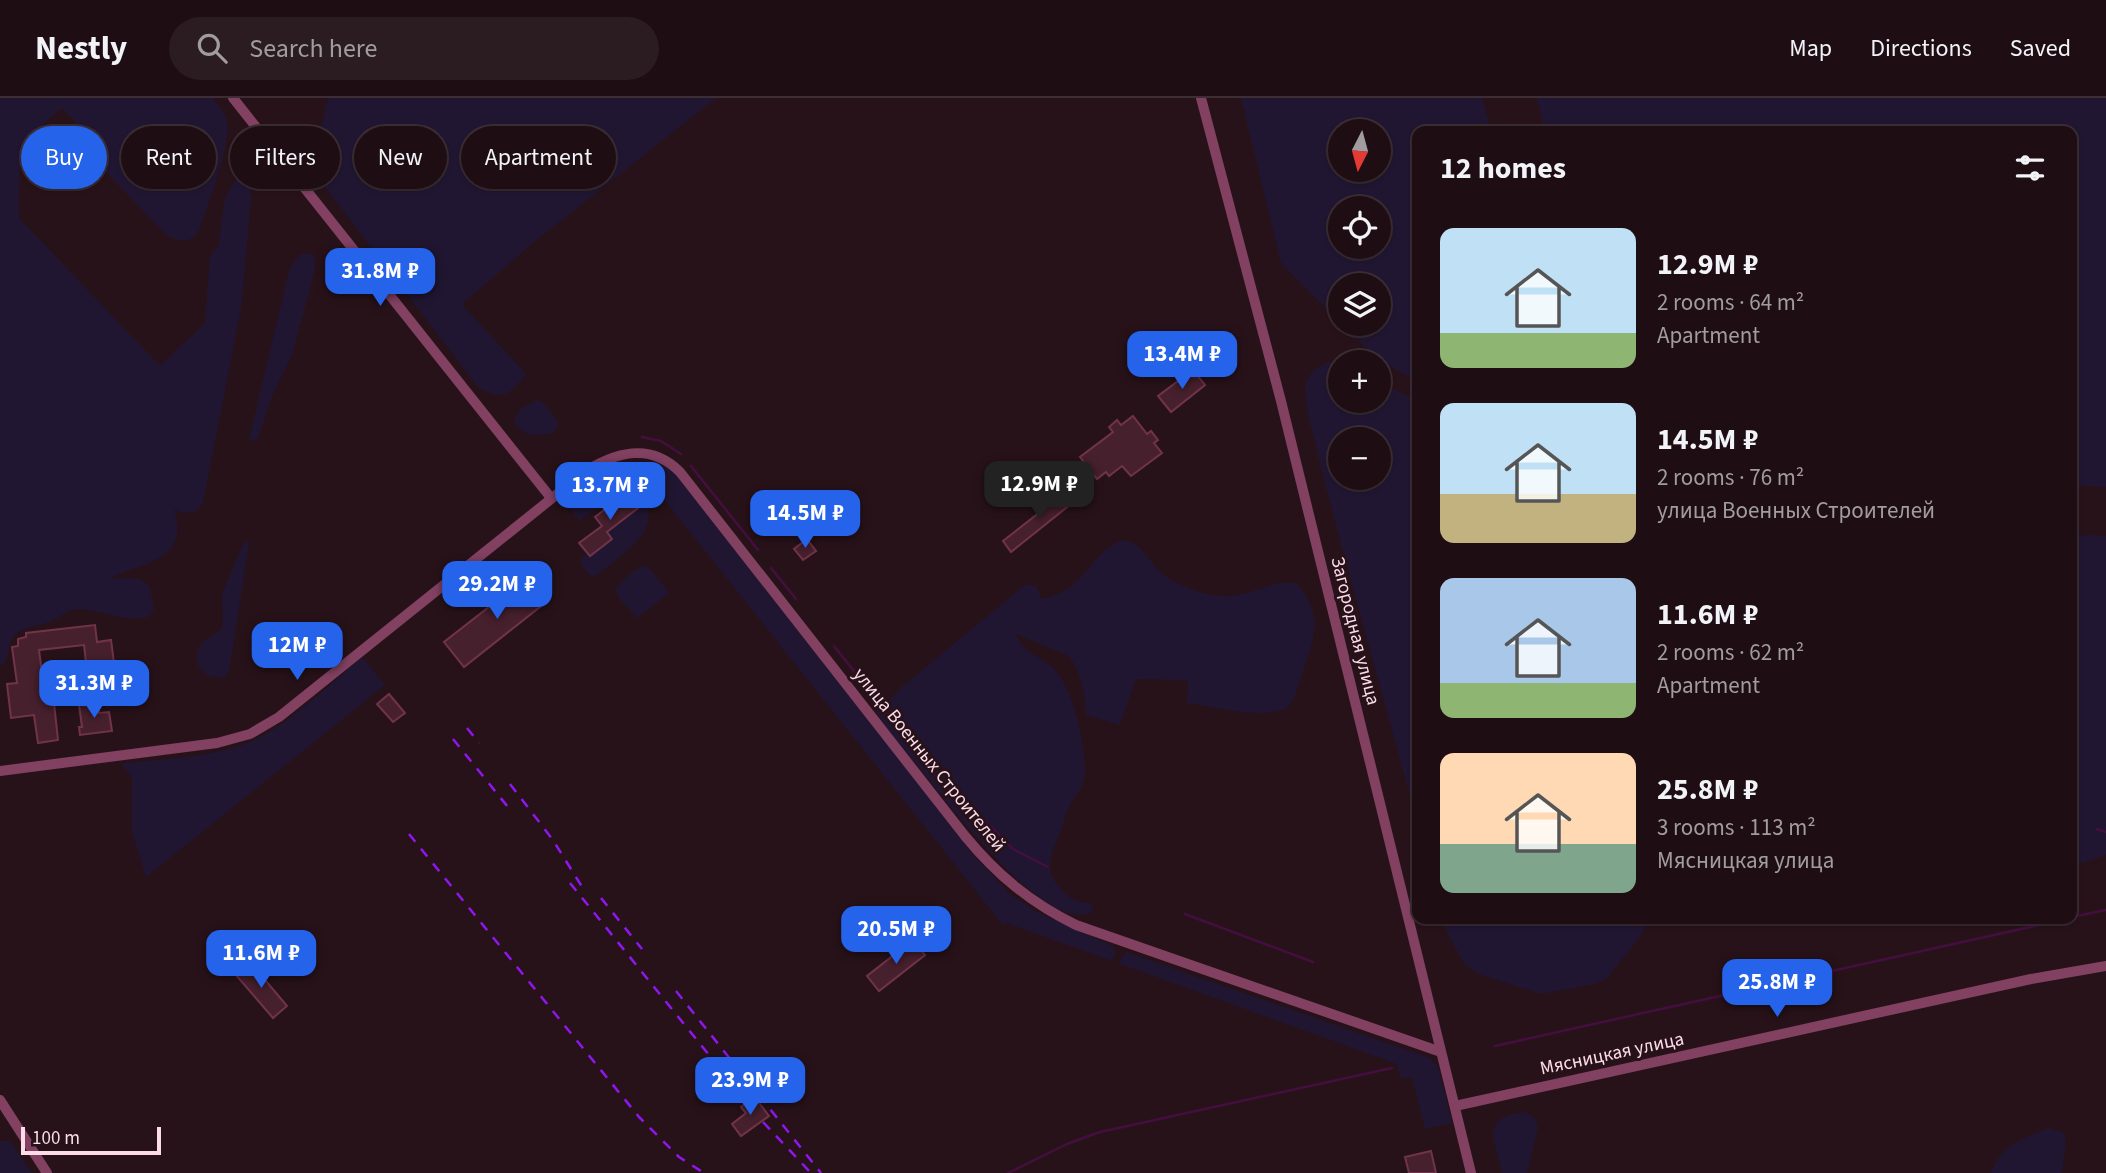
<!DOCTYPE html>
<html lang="en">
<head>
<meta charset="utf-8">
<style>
  body { margin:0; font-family:"Source Sans 3",sans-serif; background:#2b1c22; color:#f1f3f6; height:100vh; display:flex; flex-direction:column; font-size:26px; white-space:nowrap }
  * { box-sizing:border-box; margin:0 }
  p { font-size:23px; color:#a19ca0 }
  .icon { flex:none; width:38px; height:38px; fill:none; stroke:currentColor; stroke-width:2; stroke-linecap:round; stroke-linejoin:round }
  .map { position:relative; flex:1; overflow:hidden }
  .side { position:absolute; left:1412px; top:28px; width:665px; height:798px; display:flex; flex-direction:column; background:#1e0e14; border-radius:14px; box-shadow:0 2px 5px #0004,0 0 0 2px #3c2e34 }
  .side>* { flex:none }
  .guide { position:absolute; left:21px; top:28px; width:665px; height:63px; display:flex; gap:14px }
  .needle { width:46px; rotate:186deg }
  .tools { position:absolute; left:1328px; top:21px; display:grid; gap:14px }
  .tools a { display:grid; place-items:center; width:63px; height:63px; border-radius:50%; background:#1e0e14; box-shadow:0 2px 5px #0004,0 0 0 2px #3c2e34; font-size:35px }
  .scale { position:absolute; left:21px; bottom:18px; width:140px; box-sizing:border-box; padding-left:7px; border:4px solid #fcdce9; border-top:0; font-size:19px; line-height:24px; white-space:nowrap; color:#fcdce9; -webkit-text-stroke:5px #28121a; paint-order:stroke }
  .price { position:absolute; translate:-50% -60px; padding:0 16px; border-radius:14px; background:#2563eb; color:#fff; font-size:23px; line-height:46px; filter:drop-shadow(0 2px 4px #0008) }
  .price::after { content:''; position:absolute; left:50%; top:42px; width:21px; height:16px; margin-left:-10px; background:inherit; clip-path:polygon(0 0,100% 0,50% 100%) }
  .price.active { background:#222; color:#fff }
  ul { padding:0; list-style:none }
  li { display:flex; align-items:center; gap:21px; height:175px; padding:0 28px }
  li span { display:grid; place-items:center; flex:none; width:196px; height:140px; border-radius:14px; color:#555 }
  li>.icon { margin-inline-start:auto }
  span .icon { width:84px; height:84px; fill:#fffc; stroke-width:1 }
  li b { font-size:30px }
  h2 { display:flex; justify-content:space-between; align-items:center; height:84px; padding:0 28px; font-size:30px }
  .chip { padding:0 24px; border-radius:32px; background:#1e0e14; box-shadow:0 2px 5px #0004,0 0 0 2px #3c2e34; font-size:24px; line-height:63px }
  .chip.active { background:#2563eb; color:#fff }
  header { display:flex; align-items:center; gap:42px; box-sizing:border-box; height:98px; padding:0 35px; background:#1e0e14; border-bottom:2px solid #3c2e34 }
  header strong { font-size:33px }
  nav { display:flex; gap:38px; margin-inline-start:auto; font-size:24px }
  .search { width:490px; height:63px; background:#2b1c22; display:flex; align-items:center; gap:18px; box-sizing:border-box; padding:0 24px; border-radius:38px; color:#a19ca0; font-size:26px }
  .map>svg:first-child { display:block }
  .green { fill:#211631; fill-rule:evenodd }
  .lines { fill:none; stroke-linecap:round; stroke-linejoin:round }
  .stream { stroke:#440f3f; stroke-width:2.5 }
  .building { fill:#47202d; stroke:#713349; stroke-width:2 }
  .minor { stroke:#834162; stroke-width:10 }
  .rail { stroke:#8f16ed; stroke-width:2.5; stroke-dasharray:10 9; stroke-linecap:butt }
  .labels { text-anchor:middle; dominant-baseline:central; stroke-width:6; stroke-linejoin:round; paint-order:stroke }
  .street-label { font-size:19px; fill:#fcdce9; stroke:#28121a }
</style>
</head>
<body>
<header>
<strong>Nestly</strong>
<div class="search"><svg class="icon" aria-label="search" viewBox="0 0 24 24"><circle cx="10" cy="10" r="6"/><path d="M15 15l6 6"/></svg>Search here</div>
<nav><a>Map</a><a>Directions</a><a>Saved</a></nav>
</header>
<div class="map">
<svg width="2106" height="1075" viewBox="0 0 2106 1075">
  <rect width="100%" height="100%" fill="#28121a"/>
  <!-- green -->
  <g class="green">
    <path d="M0 0H213C218 7 225 14 227 23 232 44 207 107 200 130 193 146 181 144 167 138L92 59 100 51 62 10 20 47 19 120 160 268 205 225 210 158 218 148 225 101 238 76 249 73 253 80 241 210 203 405 195 414 183 415 174 411C190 463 145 464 109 480L140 481 150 489 154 511 150 518C125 526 103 512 79 511 66 511 60 521 49 524 35 529 18 528 11 543 8 550 8 558 5 565L0 567Z"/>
    <path d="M328 0H716L533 145 462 206 526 276C510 297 502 304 478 289L312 72Z"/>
    <path d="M1241 0H1482L1491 33H1418L1417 284 1376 260 1342 226H1379V187H1340V225L1281 165ZM1340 33H1379V72H1340ZM1340 110H1379V149H1340Z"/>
    <polygon points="1537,0 2106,0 2106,389 2072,387 2072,33 1545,33"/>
    <polygon points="301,156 312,156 315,160 314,176 292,257 272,298 258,340 251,344 249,341 290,169"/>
    <path d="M1328 264 1340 268V303H1379V284L1417 303V707L1411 701 1335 424 1307 312 1305 285 1314 272ZM1340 341H1379V380H1340Z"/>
    <path d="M535 303H541L558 323 557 330 552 335C537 339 522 338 514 324L519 312Z"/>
    <polygon points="665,366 675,375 976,760 1009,795 1035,813 1113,848 1115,854 1112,863 1007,825 1003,827 647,380"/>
    <polygon points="607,374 618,375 629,385 580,423 566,406"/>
    <path d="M640 395C668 430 621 457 597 477L591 478 581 467V462L587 455 590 458 612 441 607 434 642 407 635 398Z"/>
    <polygon points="2088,437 2106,438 2106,757 2072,768 2072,439"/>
    <path d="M245 442 249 446 229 573 225 579C207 583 191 569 199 550 204 539 218 538 223 528L222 496Z"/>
    <path d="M1123 442C1144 445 1150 468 1167 479 1180 488 1197 494 1212 497 1247 504 1270 480 1296 485 1328 519 1311 548 1299 585 1296 593 1293 609 1283 612 1254 620 1216 609 1187 605L1188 582 1136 581 1120 627 1086 617C1085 596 1082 576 1069 558L1016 536C1023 556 1041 558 1054 571 1073 590 1085 646 1085 673 1085 690 1074 697 1068 711 1064 719 1063 729 1059 737 1048 764 1043 775 1068 798 1075 805 1085 803 1093 807L1091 814C1047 838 943 699 918 668 904 650 885 632 876 612L879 605 890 601 903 588 1026 486 1037 489 1041 501C1087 493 1089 454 1123 442Z"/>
    <polygon points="644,468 651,472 669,495 637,520 619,500 615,490 635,472"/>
    <path d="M362 559 385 587 146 779 132 735V679L121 666C159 661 202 660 239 648 283 634 327 588 362 559Z"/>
    <polygon points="1432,821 1649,821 1641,838 1605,882 1595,886 1541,896 1476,875 1463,864 1444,828"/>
    <polygon points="1126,854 1430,960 1438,969 1452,1025 1425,1031 1412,979 1401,981 1397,966 1118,865"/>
    <path d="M1526 1014 1536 1022 1538 1030 1527 1075H1502C1494 1040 1480 1019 1526 1014Z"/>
    <path d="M2048 1030 2063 1034 2066 1041 2062 1075H1991C2000 1048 2024 1040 2048 1030Z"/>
    <polygon points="0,1043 10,1043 32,1075 0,1075"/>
  </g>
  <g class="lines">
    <!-- stream -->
    <g class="stream">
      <polyline points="642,339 661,343 681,356"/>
      <polyline points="691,368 758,452"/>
      <polyline points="771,470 796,501"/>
      <polyline points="834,548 865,587"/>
      <polyline points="873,598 941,685 965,702 1013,751 1048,769"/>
      <polyline points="2097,731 2106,734"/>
      <polyline points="1185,816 1313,864"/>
      <polyline points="2072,819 2106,812"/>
      <polyline points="1495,948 2066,821"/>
      <polyline points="1008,1075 1067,1046 1100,1034 1392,970"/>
    </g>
  </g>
  <!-- building -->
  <g class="building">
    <polygon points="1193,272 1205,287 1171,314 1158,298"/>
    <polygon points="1133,318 1147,336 1151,333 1158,342 1154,345 1162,355 1131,378 1122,368 1109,378 1106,374 1097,381 1080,359 1113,334 1109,329 1117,322 1121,327"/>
    <polygon points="630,392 642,407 607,434 612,441 590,458 579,445 602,428 595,419"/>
    <polygon points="1068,392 1076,402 1011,454 1003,443"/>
    <polygon points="807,441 816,453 803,462 794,451"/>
    <polygon points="531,476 550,501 464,569 444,544"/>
    <polygon points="95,527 97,544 111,542 117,588 89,591 84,547 39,552 46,606 54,605 58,642 38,645 34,617 11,620 7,586 17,585 12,549 18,548 18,541 26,539 26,535"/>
    <polygon points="389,596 405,615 393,624 377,606"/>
    <polygon points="98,605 99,615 109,614 112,633 80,637 79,629 82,629 79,607"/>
    <polygon points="913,842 925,857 879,893 867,878"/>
    <polygon points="250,864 287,908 273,920 235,876"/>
    <polygon points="754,998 769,1018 741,1038 732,1026 746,1015 741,1009"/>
    <polygon points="1431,1053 1436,1075 1409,1075 1405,1059"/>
  </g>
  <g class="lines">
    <!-- minor -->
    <g class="minor">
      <polyline points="233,0 551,400"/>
      <polyline points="1201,0 1281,303 1471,1075"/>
      <path d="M0 673 217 645 250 636 279 619 586 373C618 353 651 345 680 374L965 738C997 777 1031 805 1076 827L1441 954"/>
      <polyline points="0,1002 47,1075"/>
      <polyline points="1455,1008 2031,881 2106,868"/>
    </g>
    <!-- rail -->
    <g class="rail">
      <polyline points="467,630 479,645"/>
      <polyline points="453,641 512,714"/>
      <polyline points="510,686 553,742 584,792"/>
      <polyline points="409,736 639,1019 679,1059 704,1075"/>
      <polyline points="570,785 747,1004"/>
      <polyline points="601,800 642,851"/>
      <polyline points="676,893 821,1075"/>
      <polyline points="763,1024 811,1075"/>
    </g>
  </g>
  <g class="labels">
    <!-- street labels -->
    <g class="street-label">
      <text transform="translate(1355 533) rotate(76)">Загородная улица</text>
      <text transform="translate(929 662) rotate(51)">улица Военных Строителей</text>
      <text transform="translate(1612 956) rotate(-12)">Мясницкая улица</text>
    </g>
  </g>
</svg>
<div class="tools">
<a><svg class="needle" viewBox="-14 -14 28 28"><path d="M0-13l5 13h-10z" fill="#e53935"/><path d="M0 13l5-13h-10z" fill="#a19ca0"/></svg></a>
<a><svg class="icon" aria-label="locate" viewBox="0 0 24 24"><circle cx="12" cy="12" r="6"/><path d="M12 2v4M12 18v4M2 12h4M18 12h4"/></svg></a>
<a><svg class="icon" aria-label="layers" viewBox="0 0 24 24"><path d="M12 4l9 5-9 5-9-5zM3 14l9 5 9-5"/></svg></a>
<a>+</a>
<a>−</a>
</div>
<div class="scale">100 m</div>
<b class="price" style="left:380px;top:210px">31.8M ₽</b>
<b class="price" style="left:1182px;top:293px">13.4M ₽</b>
<b class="price active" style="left:1039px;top:423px">12.9M ₽</b>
<b class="price" style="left:610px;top:424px">13.7M ₽</b>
<b class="price" style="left:805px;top:452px">14.5M ₽</b>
<b class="price" style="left:497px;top:523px">29.2M ₽</b>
<b class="price" style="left:297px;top:584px">12M ₽</b>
<b class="price" style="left:94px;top:622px">31.3M ₽</b>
<b class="price" style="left:896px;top:868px">20.5M ₽</b>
<b class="price" style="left:261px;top:892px">11.6M ₽</b>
<b class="price" style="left:1777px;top:921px">25.8M ₽</b>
<b class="price" style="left:750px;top:1019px">23.9M ₽</b>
<div class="guide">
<a class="chip active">Buy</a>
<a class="chip">Rent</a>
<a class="chip">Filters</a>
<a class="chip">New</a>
<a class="chip">Apartment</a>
</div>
<section class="side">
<h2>12 homes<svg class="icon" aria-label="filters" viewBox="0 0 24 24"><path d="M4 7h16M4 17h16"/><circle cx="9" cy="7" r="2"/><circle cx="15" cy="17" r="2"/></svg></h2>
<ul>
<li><span style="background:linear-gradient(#bfe0f5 75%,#8fb573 0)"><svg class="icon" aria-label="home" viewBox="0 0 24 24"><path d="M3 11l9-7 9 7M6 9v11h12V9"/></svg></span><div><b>12.9M ₽</b><p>2 rooms · 64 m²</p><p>Apartment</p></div></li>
<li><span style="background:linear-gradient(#bfe0f5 65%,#c2b280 0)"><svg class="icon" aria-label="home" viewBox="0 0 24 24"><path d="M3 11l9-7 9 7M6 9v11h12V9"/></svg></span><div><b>14.5M ₽</b><p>2 rooms · 76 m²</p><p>улица Военных Строителей</p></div></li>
<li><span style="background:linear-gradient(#a9c7e8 75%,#8fb573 0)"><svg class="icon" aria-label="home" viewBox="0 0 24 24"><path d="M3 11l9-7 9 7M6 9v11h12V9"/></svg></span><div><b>11.6M ₽</b><p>2 rooms · 62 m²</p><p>Apartment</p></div></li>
<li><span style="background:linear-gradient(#ffd9b3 65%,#7fa58c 0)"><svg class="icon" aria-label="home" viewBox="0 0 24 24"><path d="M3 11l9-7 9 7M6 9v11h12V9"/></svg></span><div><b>25.8M ₽</b><p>3 rooms · 113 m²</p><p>Мясницкая улица</p></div></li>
</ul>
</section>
</div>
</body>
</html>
